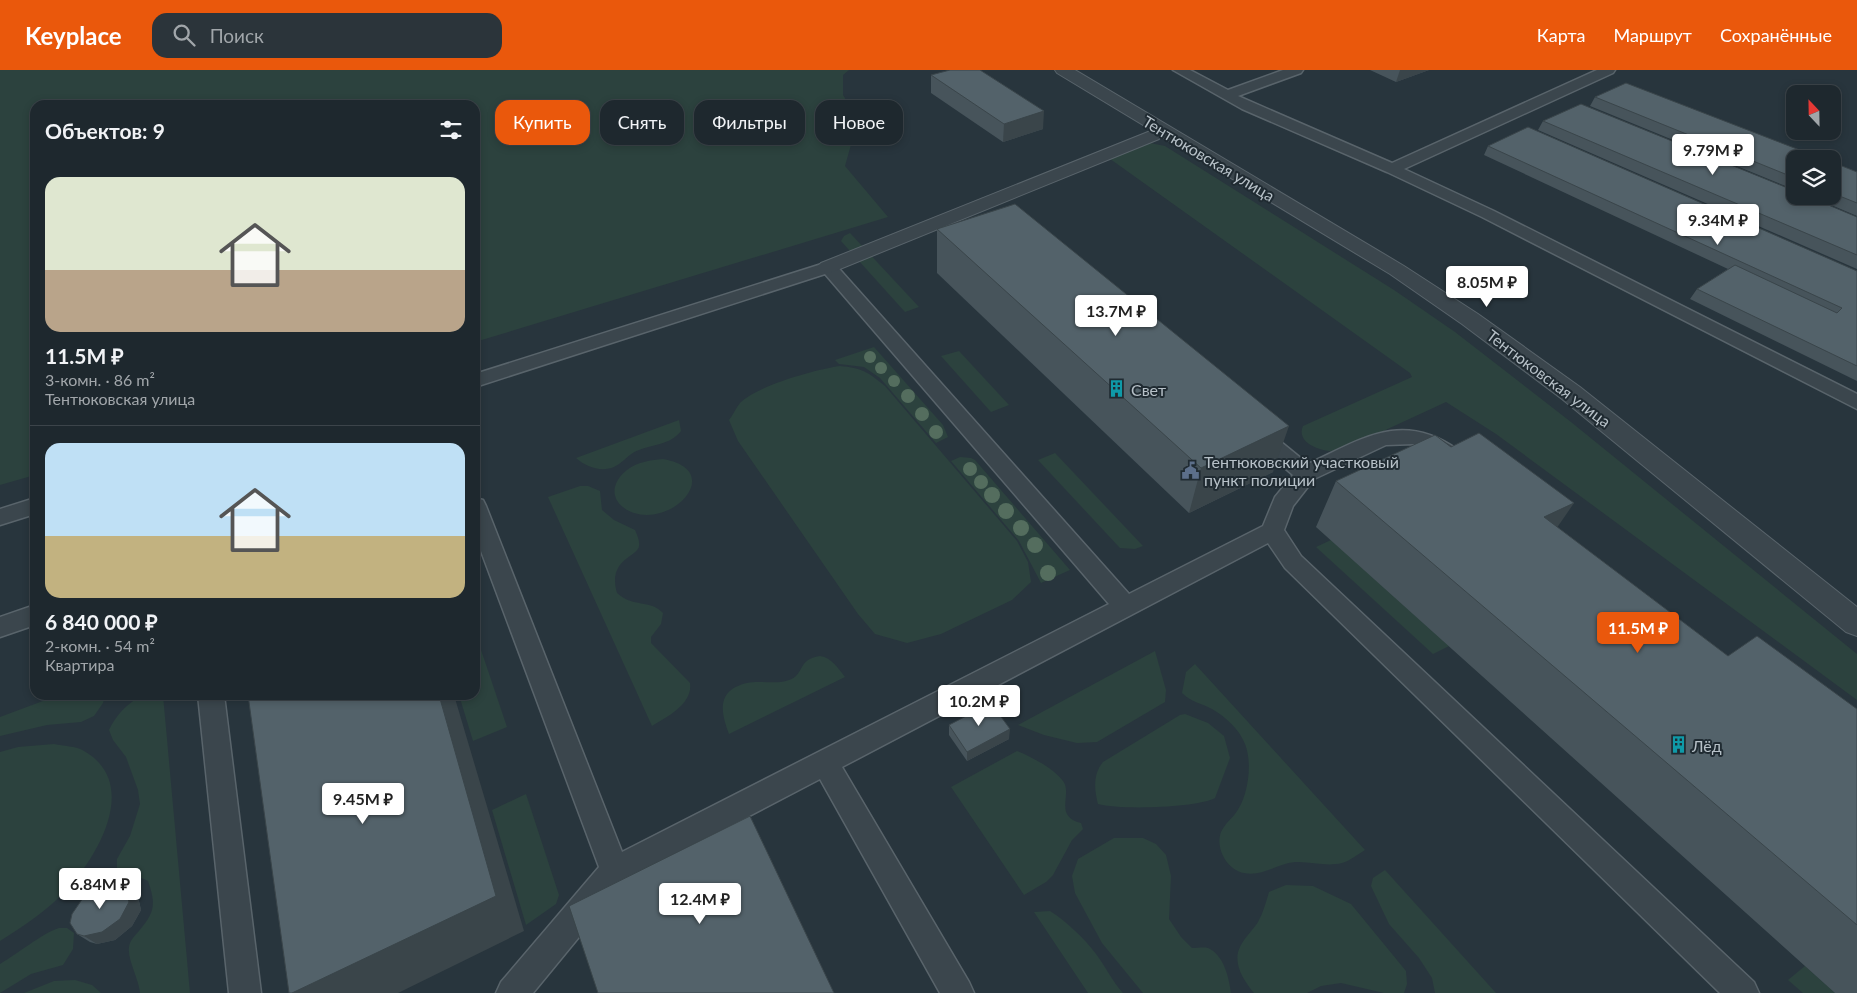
<!DOCTYPE html>
<html lang="ru">
<head>
<meta charset="utf-8">
<style>
  body { margin:0; font-family:Lato,sans-serif; background:#2b343a; color:#f1f3f6; height:100vh; display:flex; flex-direction:column; font-size:19px; white-space:nowrap }
  * { box-sizing:border-box; margin:0 }
  p { font-size:16px; color:#a1a6aa }
  .icon { flex:none; width:28px; height:28px; fill:none; stroke:currentColor; stroke-width:2; stroke-linecap:round; stroke-linejoin:round }
  .map { position:relative; flex:1; overflow:hidden }
  .sheet { position:absolute; left:30px; top:30px; width:450px; height:600px; display:flex; flex-direction:column; background:#1e282e; border-radius:15px; box-shadow:0 2px 8px #0003,0 0 0 1px #3c444a }
  .sheet>* { flex:none }
  .hud { position:absolute; left:495px; top:30px; width:475px; height:45px; display:flex; gap:10px }
  .needle { width:32px; rotate:338deg }
  .controls { position:absolute; left:1786px; top:15px; display:grid; gap:10px }
  .controls a { display:grid; place-items:center; width:55px; height:55px; border-radius:10px; background:#1e282e; box-shadow:0 2px 8px #0003,0 0 0 1px #3c444a; font-size:25px }
  .price { position:absolute; translate:-50% -42px; padding:0 11px; border-radius:5px; background:#fff; color:#222; font-size:16px; line-height:32px; filter:drop-shadow(0 1px 2px #0008) }
  .price::after { content:''; position:absolute; left:50%; top:30px; width:15px; height:11px; margin-left:-8px; background:inherit; clip-path:polygon(0 0,100% 0,50% 100%) }
  .price.selected { background:#ea580c; color:#fff }
  ul { padding:0; list-style:none }
  li { display:grid; align-content:center; gap:10px; height:265px; padding:0 15px }
  li+li { border-top:1px solid #3c444a }
  li span { display:grid; place-items:center; height:155px; border-radius:15px; color:#555 }
  li>.icon { margin-inline-start:auto }
  span .icon { width:90px; height:90px; fill:#fffc; stroke-width:1 }
  li b { font-size:21px }
  h2 { display:flex; justify-content:space-between; align-items:center; height:60px; padding:0 15px; font-size:21px }
  .tag { padding:0 18px; border-radius:15px; background:#1e282e; box-shadow:0 2px 8px #0003,0 0 0 1px #3c444a; font-size:18px; line-height:45px }
  .tag.selected { background:#ea580c; color:#fff }
  header { display:flex; align-items:center; gap:30px; box-sizing:border-box; height:70px; padding:0 25px; background:#ea580c; color:#fff }
  header strong { font-size:24px }
  nav { display:flex; gap:28px; margin-inline-start:auto; font-size:18px }
  .search { width:350px; height:45px; background:#2b343a; display:flex; align-items:center; gap:12px; box-sizing:border-box; padding:0 18px; border-radius:15px; color:#a1a6aa; font-size:19px }
  .map>svg:first-child { display:block }
  .green { fill:#2c423e }
  .lines { fill:none; stroke-linecap:round; stroke-linejoin:round }
  .service-casing { stroke:#59646b; stroke-width:3 }
  .minor-casing { stroke:#59646b; stroke-width:2 }
  .tertiary-casing { stroke:#59646b; stroke-width:2 }
  .service { fill:#3b464d; fill-rule:evenodd }
  .minor { fill:#3b464d; fill-rule:evenodd }
  .tertiary { fill:#3b464d; fill-rule:evenodd }
  .tree { fill:#546d5e }
  .wall { fill:#47545b }
  .shaded-wall { fill:#3a454a }
  .building { fill:#53626a; stroke:#3a454a }
  .labels { text-anchor:middle; dominant-baseline:central; stroke-width:4; stroke-linejoin:round; paint-order:stroke }
  .street-label { font-size:16px; fill:#b7c1c8; stroke:#202b32 }
  .poi-label { font-size:16px; fill:#b7c1c8; stroke:#202b32; text-anchor:start }
</style>
</head>
<body>
<header>
<strong>Keyplace</strong>
<div class="search"><svg class="icon" aria-label="search" viewBox="0 0 24 24"><circle cx="10" cy="10" r="6"/><path d="M15 15l6 6"/></svg>Поиск</div>
<nav><a>Карта</a><a>Маршрут</a><a>Сохранённые</a></nav>
</header>
<div class="map">
<svg width="1857" height="923" viewBox="0 0 1857 923">
  <rect width="100%" height="100%" fill="#28353d"/>
  <!-- green -->
  <g class="green">
    <polygon points="0,0 849,0 843,5 843,25 858,50 845,96 888,147 475,272 475,35 35,35 35,405 0,415"/>
    <path d="M1150 73 1165 76 1394 220 1455 262 1571 352 1857 584V630L1496 364 1446 332 1338 382C1325 382 1295 375 1303 356L1412 307 1410 303 1106 86 1138 75Z"/>
    <polygon points="850,163 919,237 905,242 841,171 844,166"/>
    <polygon points="874,277 943,355 948,367 936,373 880,308 864,297 839,294 835,290"/>
    <polygon points="959,281 1009,335 991,342 941,286"/>
    <path d="M840 296C862 298 868 302 885 316L1017 471 1028 492 1031 512 1012 530 941 564 907 573 875 564 858 544 738 371 729 350C733 345 736 338 740 333 759 315 814 300 840 296Z"/>
    <path d="M679 350 681 361C670 375 654 374 639 380 630 383 626 389 619 394 606 404 587 398 576 388Z"/>
    <polygon points="1055,383 1143,476 1135,479 1120,478 1038,390"/>
    <polygon points="960,387 971,388 975,390 1070,500 1041,513 1019,471 951,391"/>
    <path d="M663 389C725 400 675 456 634 443 611 435 608 415 627 400 637 392 651 390 663 389Z"/>
    <path d="M580 416H588L600 421 602 440 614 450 635 460C637 465 640 471 639 476 638 487 607 489 617 523 633 538 650 529 663 543L661 554 651 567V573L690 613C693 634 667 647 652 656L548 427Z"/>
    <polygon points="1331,470 1449,576 1433,584 1316,477"/>
    <polygon points="475,562 507,657 473,671 459,625 475,625"/>
    <polygon points="1155,581 1166,620 1165,632 1097,672 1077,673 1044,665 1018,655"/>
    <path d="M820 586C832 588 838 598 845 607L729 664C720 641 717 620 747 613 760 610 775 615 789 610 805 605 797 589 820 586Z"/>
    <path d="M1195 594 1365 780C1358 784 1350 791 1342 793 1323 798 1303 788 1285 794 1272 798 1259 806 1244 803 1227 800 1215 778 1221 762 1225 754 1230 750 1235 744 1248 728 1253 694 1245 674 1239 659 1226 647 1212 639 1201 633 1191 632 1182 623L1186 602Z"/>
    <polygon points="59,625 105,625 103,633 94,646 81,652 47,655 0,666 0,647"/>
    <path d="M144 625H163L190 923H140C139 909 127 889 129 877 130 870 134 867 139 861 155 842 156 834 148 811 137 805 127 807 117 799V789L130 766 140 734 138 720 126 687 113 670 109 660C116 645 128 632 144 625Z"/>
    <path d="M1185 644 1208 653 1224 666 1230 688 1215 728C1196 738 1119 740 1098 734 1094 719 1093 704 1103 692L1180 645Z"/>
    <path d="M54 674C63 676 76 676 84 681 140 713 99 785 67 819 48 840 24 856 0 871V682L18 677Z"/>
    <path d="M1017 681C1032 687 1053 698 1063 711 1073 724 1053 746 1081 753L1083 759 1072 770 1053 805 1046 812 1024 825 951 717Z"/>
    <polygon points="526,724 559,825 556,834 526,855 492,740"/>
    <path d="M1114 768H1143L1156 774 1166 785 1171 806 1169 849 1181 867 1192 878C1197 878 1204 877 1208 878 1224 885 1229 908 1231 923H1143L1102 873 1075 823 1072 806 1078 789Z"/>
    <polygon points="1385,800 1496,923 1435,923 1432,908 1419,888 1389,854 1371,816 1373,808"/>
    <path d="M1286 815 1313 816 1351 834 1406 901 1407 914 1404 923H1384L1341 913 1321 916 1307 923H1254C1244 911 1232 893 1240 877 1244 868 1253 860 1258 852 1263 843 1266 832 1269 822Z"/>
    <path d="M1050 841C1067 852 1084 868 1096 884 1106 897 1112 911 1123 923H1088L1034 842Z"/>
    <path d="M59 858H67L74 863 73 879 63 895 31 904 0 923V894C19 883 41 864 59 858Z"/>
    <polygon points="1805,896 1835,923 1803,923 1788,910"/>
    <polygon points="75,910 92,915 101,923 24,923 54,911"/>
  </g>
  <g class="lines">
    <defs>
      <g id="service">
        <polygon points="1173,0 1190,0 1228,20 1283,0 1303,0 1301,3 1238,26 1392,93 1597,0 1615,0 1613,3 1404,99 1494,141 1857,324 1857,339 1482,147 1387,102 1242,39"/>
        <path d="M828 192 834 193 1129 524 1263 456 1275 427 1293 405 1250 368 1247 363 1250 358 1257 356 1264 358 1308 394C1362 369 1402 340 1458 380L1461 385 1458 390 1451 392 1414 374 1386 375 1314 409 1293 436 1284 460 1301 486 1754 912 1759 923H1720L1285 498 1268 473 842 697 969 912 974 923H940L820 709 625 811 533 923H496L501 912 599 797 475 465V428L483 430 486 436 622 782 1109 534 825 204 475 317V304Z"/>
        <polygon points="35,428 35,444 0,455 0,439"/>
        <polygon points="35,535 35,555 0,567 0,547"/>
        <polygon points="198,625 224,625 261,923 229,923"/>
      </g>
      <polygon id="minor" points="1153,60 1159,61 1162,65 1159,69 835,201 828,203 821,201 817,197 821,193"/>
      <polygon id="tertiary" points="1055,0 1075,0 1404,196 1478,244 1580,317 1857,537 1857,566 1846,562 1562,329 1462,254 1390,204 1057,3"/>
    </defs>
    <!-- service casing -->
    <use href="#service" class="service-casing"/>
    <!-- minor casing -->
    <use href="#minor" class="minor-casing"/>
    <!-- tertiary casing -->
    <use href="#tertiary" class="tertiary-casing"/>
    <!-- service -->
    <use href="#service" class="service"/>
    <!-- minor -->
    <use href="#minor" class="minor"/>
    <!-- tertiary -->
    <use href="#tertiary" class="tertiary"/>
  </g>
  <!-- trees -->
  <g class="tree">
    <circle cx="870" cy="287" r="6"/>
    <circle cx="881" cy="298" r="6"/>
    <circle cx="894" cy="311" r="6"/>
    <circle cx="908" cy="326" r="7"/>
    <circle cx="922" cy="344" r="7"/>
    <circle cx="936" cy="362" r="7"/>
    <circle cx="970" cy="399" r="7"/>
    <circle cx="981" cy="412" r="7"/>
    <circle cx="992" cy="425" r="8"/>
    <circle cx="1006" cy="441" r="8"/>
    <circle cx="1021" cy="458" r="8"/>
    <circle cx="1035" cy="475" r="8"/>
    <circle cx="1048" cy="503" r="8"/>
  </g>
  <!-- wall -->
  <g class="wall">
    <polygon points="1370,0 1429,0 1396,12"/>
    <polygon points="931,5 1043,59 1003,72 931,23"/>
    <polygon points="1595,27 1795,89 1795,120 1590,36"/>
    <polygon points="1543,51 1857,147 1857,199 1538,60"/>
    <polygon points="1488,76 1857,201 1857,311 1690,229 1697,219 1728,199 1484,85"/>
    <polygon points="1832,92 1857,102 1857,146 1810,126 1832,126"/>
    <polygon points="937,159 1273,402 1189,443 937,203"/>
    <polygon points="1451,377 1728,586 1857,639 1857,923 1835,923 1316,457 1336,411"/>
    <polygon points="949,655 1009,669 967,691 949,665"/>
    <polygon points="126,818 138,827 141,840 132,856 115,870 97,874 90,872 77,864"/>
  </g>
  <!-- shaded-wall -->
  <g class="shaded-wall">
    <polygon points="1400,0 1429,0 1396,12"/>
    <polygon points="1044,41 1043,59 1003,72 1004,54"/>
    <polygon points="1289,356 1273,402 1189,443 1201,398"/>
    <polygon points="1574,433 1543,478 1544,447"/>
    <polygon points="439,625 454,625 524,861 398,923 292,923"/>
    <polygon points="1010,659 1009,669 967,691 967,682"/>
    <polygon points="126,818 138,827 141,840 132,856 115,870 97,874 84,866"/>
  </g>
  <!-- building -->
  <g class="building">
    <polygon points="950,0 980,0 1044,41 1004,54 931,5"/>
    <polygon points="1626,13 1823,89 1795,89 1795,108 1595,27"/>
    <polygon points="1581,34 1795,121 1795,126 1807,126 1857,147 1857,185 1543,51"/>
    <polygon points="1528,57 1857,201 1857,296 1697,219 1735,195 1837,243 1842,238 1488,76"/>
    <polygon points="1832,92 1857,102 1857,133 1832,123"/>
    <polygon points="1015,134 1289,356 1201,398 937,159"/>
    <polygon points="1479,363 1574,433 1544,447 1728,586 1757,566 1857,639 1857,855 1336,411 1435,365 1451,377"/>
    <polygon points="248,625 439,625 496,826 292,923 289,923"/>
    <polygon points="991,633 1010,659 967,682 949,655"/>
    <polygon points="750,746 834,923 598,923 569,836"/>
    <polygon points="112,814 126,818 129,832 120,849 102,862 84,866 77,864 70,853 72,844 83,828 102,816"/>
  </g>
  <!-- icons -->
  <defs>
    <symbol id="building-bare" viewBox="-9 -9 18 18"><path d="M-4-6H4V6H1V3H-1V6H-4ZM-2.5-4.3h1.7v1.8h-1.7ZM.8-4.3h1.7v1.8H.8ZM-2.5-1h1.7V.8h-1.7ZM.8-1h1.7V.8H.8Z" fill="#0f9aa8" stroke="#202b32" stroke-width="2.5" paint-order="stroke"/></symbol>
    <symbol id="civic-bare" viewBox="-9 -9 18 18"><path d="M-.6-6.5H3V-4.5H.6V-3L4-1V1h2V6H-6V1h2V-1L-.6-3ZM-1.2 2.5V6h2.4V2.5Z" fill="#5c6f8a" stroke="#202b32" stroke-width="2.5" paint-order="stroke"/></symbol>
  </defs>
  <g fill-rule="evenodd">
    <use href="#building-bare" x="1104" y="306" width="25" height="25"/>
    <use href="#civic-bare" x="1178" y="388" width="25" height="25"/>
    <use href="#building-bare" x="1666" y="662" width="25" height="25"/>
  </g>
  <g class="labels">
    <!-- street labels -->
    <g class="street-label">
      <text transform="translate(1209 88) rotate(31)">Тентюковская улица</text>
      <text transform="translate(1549 308) rotate(37)">Тентюковская улица</text>
    </g>
    <!-- poi labels -->
    <g class="poi-label">
      <text x="1131" y="319">Свет</text>
      <text x="1204" y="391">Тентюковский участковый<tspan x="1204" dy="18">пункт полиции</tspan></text>
      <text x="1692" y="675">Лёд</text>
    </g>
  </g>
</svg>
<div class="controls">
<a><svg class="needle" viewBox="-14 -14 28 28"><path d="M0-13l5 13h-10z" fill="#e53935"/><path d="M0 13l5-13h-10z" fill="#a1a6aa"/></svg></a>
<a><svg class="icon" aria-label="layers" viewBox="0 0 24 24"><path d="M12 4l9 5-9 5-9-5zM3 14l9 5 9-5"/></svg></a>
</div>
<b class="price" style="left:1713px;top:106px">9.79M ₽</b>
<b class="price" style="left:1718px;top:176px">9.34M ₽</b>
<b class="price" style="left:1487px;top:238px">8.05M ₽</b>
<b class="price" style="left:1116px;top:267px">13.7M ₽</b>
<b class="price selected" style="left:1638px;top:584px">11.5M ₽</b>
<b class="price" style="left:979px;top:657px">10.2M ₽</b>
<b class="price" style="left:363px;top:755px">9.45M ₽</b>
<b class="price" style="left:100px;top:840px">6.84M ₽</b>
<b class="price" style="left:700px;top:855px">12.4M ₽</b>
<div class="hud">
<a class="tag selected">Купить</a>
<a class="tag">Снять</a>
<a class="tag">Фильтры</a>
<a class="tag">Новое</a>
</div>
<section class="sheet">
<h2>Объектов: 9<svg class="icon" aria-label="filters" viewBox="0 0 24 24"><path d="M4 7h16M4 17h16"/><circle cx="9" cy="7" r="2"/><circle cx="15" cy="17" r="2"/></svg></h2>
<ul>
<li><span style="background:linear-gradient(#dfe7d0 60%,#b9a48a 0)"><svg class="icon" aria-label="home" viewBox="0 0 24 24"><path d="M3 11l9-7 9 7M6 9v11h12V9"/></svg></span><div><b>11.5M ₽</b><p>3-комн. · 86 m²</p><p>Тентюковская улица</p></div></li>
<li><span style="background:linear-gradient(#bfe0f5 60%,#c2b280 0)"><svg class="icon" aria-label="home" viewBox="0 0 24 24"><path d="M3 11l9-7 9 7M6 9v11h12V9"/></svg></span><div><b>6 840 000 ₽</b><p>2-комн. · 54 m²</p><p>Квартира</p></div></li>
</ul>
</section>
</div>
</body>
</html>
